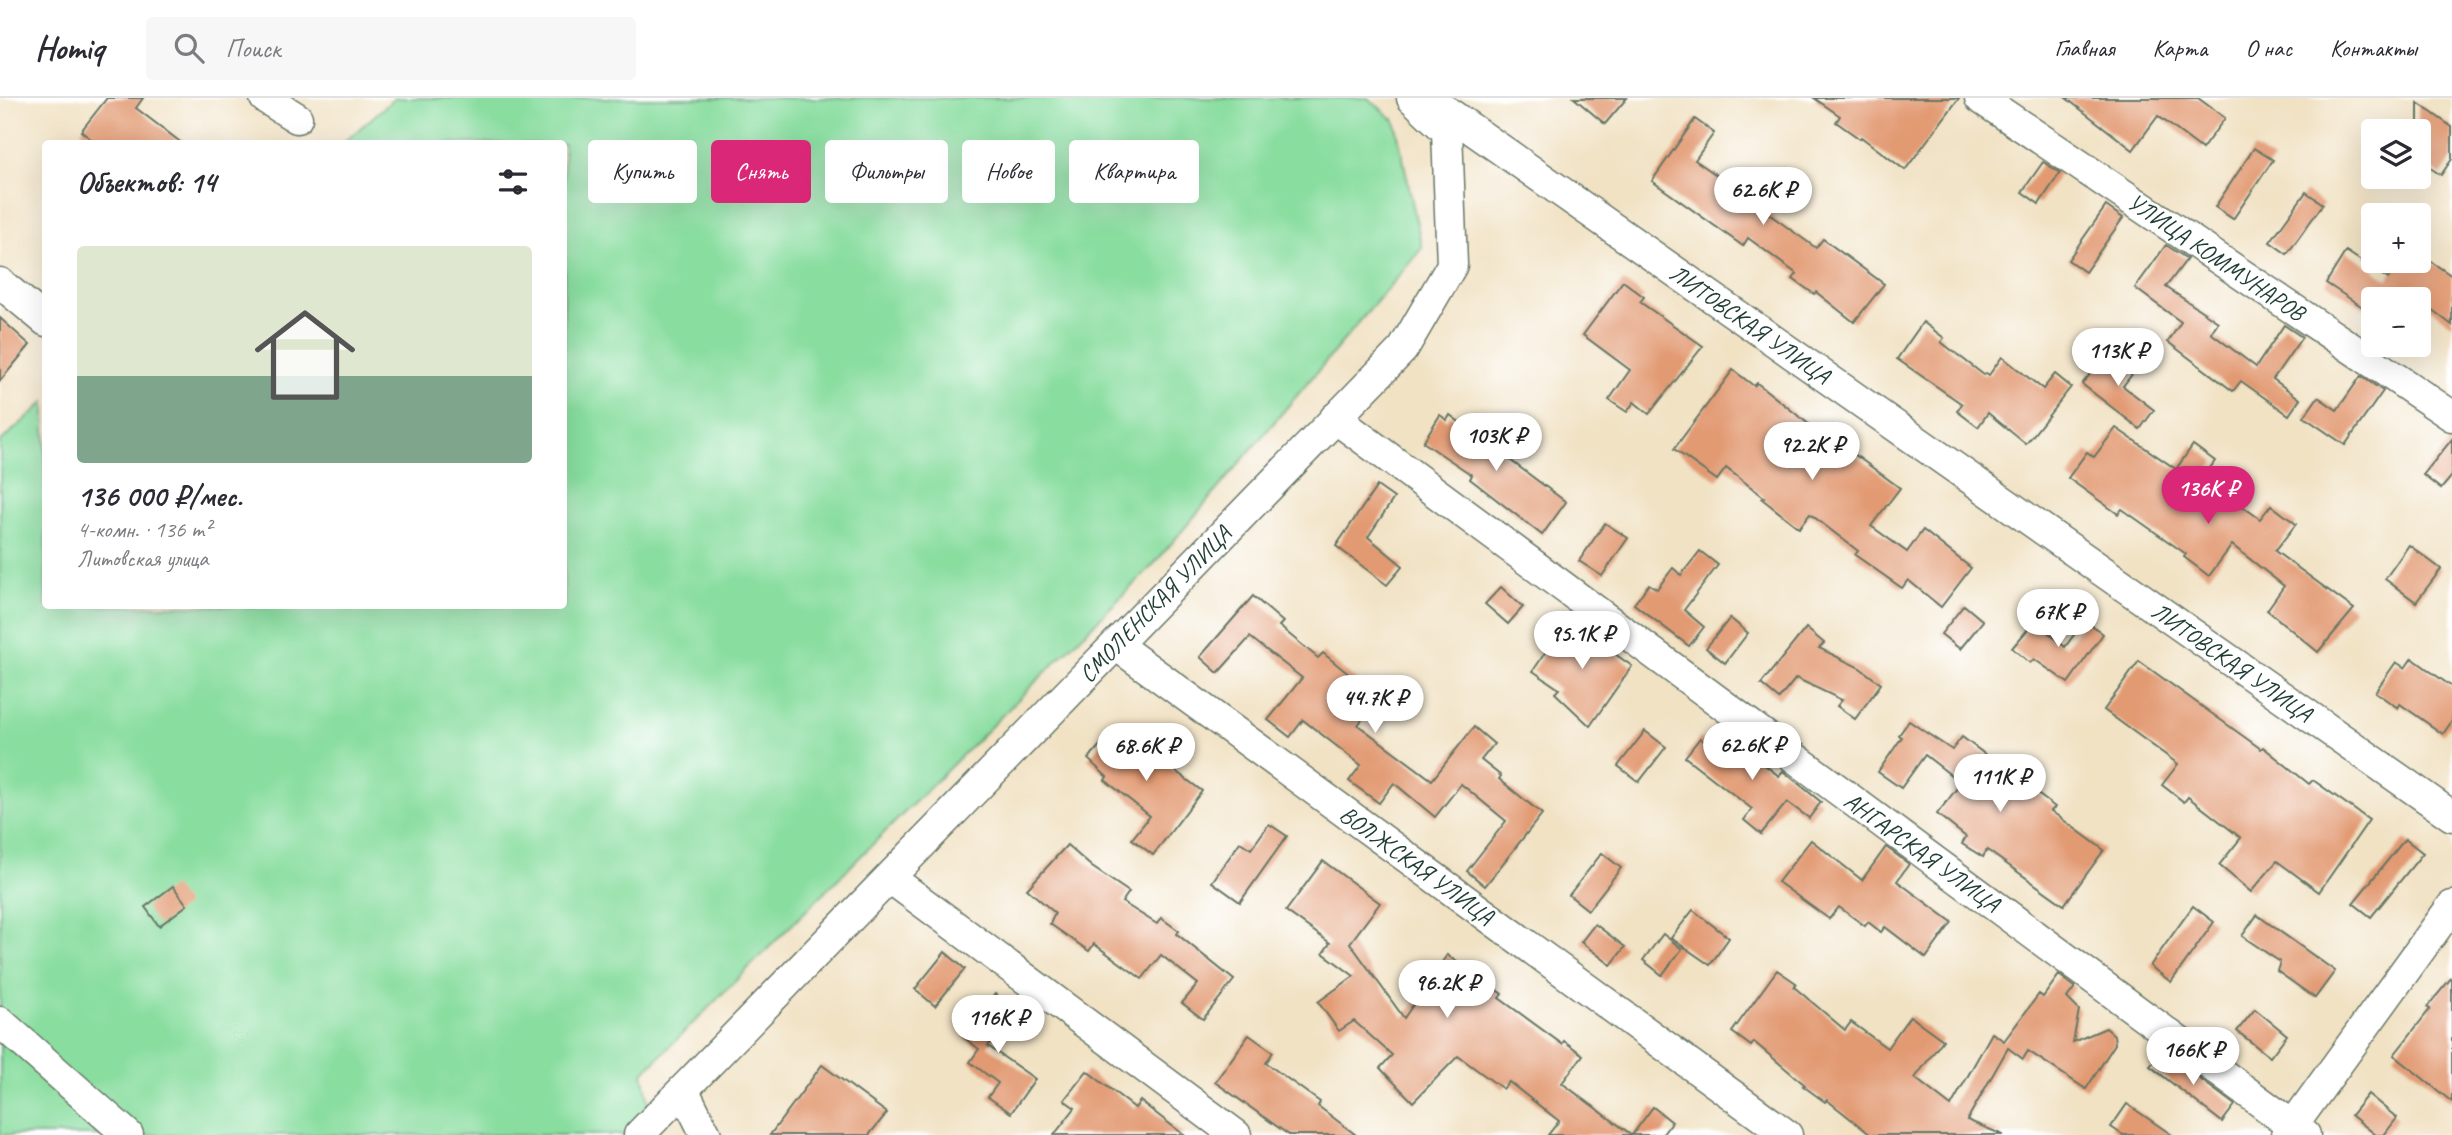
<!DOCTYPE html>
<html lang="ru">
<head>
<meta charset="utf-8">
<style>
  body { margin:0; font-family:Caveat,sans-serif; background:#f7f7f7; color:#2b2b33; height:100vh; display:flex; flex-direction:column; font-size:26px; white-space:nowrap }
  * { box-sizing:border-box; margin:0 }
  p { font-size:23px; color:#7c7c81 }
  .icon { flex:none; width:38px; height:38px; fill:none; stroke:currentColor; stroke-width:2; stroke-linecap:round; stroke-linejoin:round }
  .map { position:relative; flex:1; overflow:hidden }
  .details { position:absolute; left:42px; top:42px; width:525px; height:469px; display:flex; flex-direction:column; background:#fff; border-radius:7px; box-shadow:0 7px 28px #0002 }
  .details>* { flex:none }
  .top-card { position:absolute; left:588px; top:42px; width:665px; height:63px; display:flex; gap:14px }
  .fabs { position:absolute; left:2361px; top:21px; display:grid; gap:14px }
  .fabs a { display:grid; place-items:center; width:70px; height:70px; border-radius:7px; background:#fff; box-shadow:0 7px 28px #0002; font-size:35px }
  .price { position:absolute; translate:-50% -60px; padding:0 16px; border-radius:24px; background:#fff; color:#222; font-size:23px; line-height:46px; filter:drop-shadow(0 2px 4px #0008) }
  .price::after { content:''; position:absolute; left:50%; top:42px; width:21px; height:16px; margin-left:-10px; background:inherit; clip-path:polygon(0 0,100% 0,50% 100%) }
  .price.current { background:#db2777; color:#fff }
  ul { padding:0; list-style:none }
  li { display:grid; align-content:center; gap:14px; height:371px; padding:0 35px }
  li span { display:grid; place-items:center; height:217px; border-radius:7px; color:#555 }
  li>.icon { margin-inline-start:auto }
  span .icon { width:126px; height:126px; fill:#fffc; stroke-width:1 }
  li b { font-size:30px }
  h2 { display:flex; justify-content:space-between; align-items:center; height:84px; padding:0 35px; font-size:30px }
  .tag { padding:0 24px; border-radius:7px; background:#fff; box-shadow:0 7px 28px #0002; font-size:24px; line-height:63px }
  .tag.current { background:#db2777; color:#fff }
  header { display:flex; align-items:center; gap:42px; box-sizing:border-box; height:98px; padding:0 35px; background:#fff; border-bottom:2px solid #e1e1e2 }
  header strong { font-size:33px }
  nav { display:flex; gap:38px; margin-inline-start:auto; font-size:24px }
  .search { width:490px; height:63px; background:#f7f7f7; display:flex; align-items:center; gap:18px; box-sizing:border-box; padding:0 24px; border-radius:7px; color:#7c7c81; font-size:26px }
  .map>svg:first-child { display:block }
  .green { fill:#88dd9f; stroke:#548d6a; stroke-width:2 }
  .building { fill:#e29a72 }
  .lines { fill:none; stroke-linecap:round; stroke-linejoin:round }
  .minor-casing { stroke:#687766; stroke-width:33 }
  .minor { stroke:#fff; stroke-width:30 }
  .labels { text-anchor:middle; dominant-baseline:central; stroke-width:5; stroke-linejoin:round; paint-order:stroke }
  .street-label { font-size:24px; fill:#1f3d34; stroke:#fff }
</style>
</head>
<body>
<header>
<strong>Homiq</strong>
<div class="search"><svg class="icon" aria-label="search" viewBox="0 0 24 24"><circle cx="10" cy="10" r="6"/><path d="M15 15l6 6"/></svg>Поиск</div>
<nav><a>Главная</a><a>Карта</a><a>О нас</a><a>Контакты</a></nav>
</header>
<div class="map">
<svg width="2452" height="1037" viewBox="0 0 2452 1037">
  <rect width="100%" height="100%" fill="#fff"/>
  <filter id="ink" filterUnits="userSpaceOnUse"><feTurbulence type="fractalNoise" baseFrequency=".0143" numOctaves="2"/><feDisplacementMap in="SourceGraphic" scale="14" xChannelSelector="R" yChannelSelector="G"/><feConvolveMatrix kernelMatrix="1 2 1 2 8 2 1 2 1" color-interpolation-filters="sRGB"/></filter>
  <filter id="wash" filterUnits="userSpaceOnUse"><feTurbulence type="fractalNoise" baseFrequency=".00686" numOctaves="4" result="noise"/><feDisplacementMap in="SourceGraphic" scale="28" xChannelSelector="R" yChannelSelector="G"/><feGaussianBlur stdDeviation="1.57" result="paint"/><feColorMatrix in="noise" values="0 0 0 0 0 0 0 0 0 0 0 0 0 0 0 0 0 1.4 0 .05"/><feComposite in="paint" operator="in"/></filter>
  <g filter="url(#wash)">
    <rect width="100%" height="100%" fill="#f1e2c4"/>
    <!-- green -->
    <polygon class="green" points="395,0 1368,0 1395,23 1422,150 1154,466 643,975 655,1037 0,1037 0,344 45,304 46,508 564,508 564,46 343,45"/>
    <g id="blocks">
      <!-- building -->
      <g class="building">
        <polygon points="107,0 143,0 136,10 183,46 97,46 81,33"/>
        <polygon points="1574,0 1627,0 1605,26"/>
        <polygon points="1814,0 1959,0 1905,72 1861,39 1860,41 1836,24 1840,18"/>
        <polygon points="2066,0 2198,0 2225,20 2202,51 2158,18 2133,52"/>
        <polygon points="2418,5 2452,29 2452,61 2441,77 2418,62"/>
        <polygon points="1695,21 1714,35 1695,62 1741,94 1746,85 1773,104 1766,114 1816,150 1823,141 1884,186 1854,224 1816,194 1814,196 1793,181 1797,176 1748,140 1743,148 1652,83"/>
        <polygon points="2254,50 2273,62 2233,121 2215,109"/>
        <polygon points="2043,64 2060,75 2039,106 2022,94"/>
        <polygon points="2306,94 2323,106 2287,156 2270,144"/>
        <polygon points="2106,108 2123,120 2085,174 2068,162"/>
        <polygon points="2166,147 2187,161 2166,189 2218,224 2211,235 2256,269 2284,227 2302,239 2273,281 2300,301 2289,317 2241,283 2233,293 2168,244 2181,224 2135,190"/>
        <polygon points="2346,153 2388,181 2401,163 2430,163 2452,178 2452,227 2418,201 2373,201 2373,216 2326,185"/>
        <polygon points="1623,183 1644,199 1640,204 1703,248 1649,316 1634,304 1627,314 1609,302 1630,272 1583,237"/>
        <polygon points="0,220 30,247 0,283"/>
        <polygon points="1923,224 1944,240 1941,244 1984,277 1986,275 1989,277 2002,259 2043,291 2055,276 2071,289 2026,346 1988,315 1978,329 1957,313 1962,306 1897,261"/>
        <polygon points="2111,250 2137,270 2123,288 2154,312 2140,331 2082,286"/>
        <polygon points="1733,272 1754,288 1757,285 1830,343 1832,340 1900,390 1871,428 1907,454 1923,432 1971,470 1941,509 1908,482 1902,490 1855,457 1858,453 1810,416 1799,430 1762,401 1764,399 1726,370 1717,382 1674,351"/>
        <polygon points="2361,278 2383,293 2345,347 2304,319 2318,299 2337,312"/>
        <polygon points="1440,317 1447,322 1450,317 1566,404 1542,437 1470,381 1472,377 1423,344"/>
        <polygon points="2116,330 2176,371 2193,347 2215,363 2203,380 2260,421 2271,407 2296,426 2275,453 2354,511 2318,554 2267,512 2284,488 2232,447 2209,478 2184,459 2186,456 2122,411 2118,416 2068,380 2087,354 2094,359"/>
        <polygon points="2452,341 2452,378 2441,391 2423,377"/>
        <polygon points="1377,388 1394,400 1368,439 1403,468 1387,487 1336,448"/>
        <polygon points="1605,425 1628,440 1602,478 1579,463"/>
        <polygon points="2409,447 2441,471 2416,504 2385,481"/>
        <polygon points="1700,453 1718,467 1684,512 1704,529 1689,548 1634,506 1649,486 1657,491 1673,470 1681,477"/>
        <polygon points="1501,489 1523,509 1508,526 1485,506"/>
        <polygon points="1253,498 1283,524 1279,528 1318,560 1323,555 1362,587 1364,584 1381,596 1358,627 1432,682 1474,629 1494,646 1481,662 1501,678 1499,681 1542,716 1485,788 1467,773 1506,723 1461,686 1435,719 1394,685 1379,705 1349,683 1361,667 1303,622 1290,639 1268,622 1302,580 1250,539 1218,575 1200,559"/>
        <polygon points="1964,507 1983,523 1960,551 1941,536"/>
        <polygon points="1568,520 1587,532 1585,535 1632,568 1590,628 1555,595 1559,591 1533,573"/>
        <polygon points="1730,520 1748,535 1725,565 1706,550"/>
        <polygon points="2085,522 2103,536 2068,585 2034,561 2030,565 2012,550 2035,523 2065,549"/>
        <polygon points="1806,530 1824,545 1819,550 1860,570 1881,586 1855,621 1837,608 1842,602 1796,580 1779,601 1761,586"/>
        <polygon points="2412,560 2452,589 2452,623 2443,636 2400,606 2398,610 2375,594 2396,564 2405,570"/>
        <polygon points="2139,563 2261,651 2263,649 2309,686 2313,682 2369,722 2319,794 2277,763 2251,794 2219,767 2241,740 2188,699 2184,704 2162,687 2178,666 2104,612"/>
        <polygon points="1909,623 1952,652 1962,639 2055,709 2051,713 2104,752 2064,807 1987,752 1983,759 1962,746 1966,739 1937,716 1961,685 1925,657 1901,690 1878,674 1902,639 1899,637"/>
        <polygon points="1115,630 1134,647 1147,630 1172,651 1162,663 1202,693 1153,757 1132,741 1150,718 1105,682 1107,679 1088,661"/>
        <polygon points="1645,633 1666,649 1639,684 1618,668"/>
        <polygon points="1728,639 1779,678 1783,673 1821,704 1809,720 1787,704 1761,736 1744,722 1752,711 1685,659 1700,640 1716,653"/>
        <polygon points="1269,726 1287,738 1240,804 1212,784 1240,744 1251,751"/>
        <polygon points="2405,741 2423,755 2371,819 2353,805"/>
        <polygon points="1811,742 1862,782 1886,749 1909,766 1897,783 1952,824 1926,860 1885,829 1881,834 1868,824 1865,828 1839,809 1829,821 1778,784"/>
        <polygon points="1067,747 1092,769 1129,794 1122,804 1157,826 1161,820 1179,833 1177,836 1234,882 1203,921 1182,905 1198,886 1161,857 1142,881 1094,846 1089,853 1050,826 1055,815 1027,791"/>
        <polygon points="1602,755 1621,770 1588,812 1569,797"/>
        <polygon points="1323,763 1380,805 1350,845 1404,920 1447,857 1502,896 1499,900 1562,946 1564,943 1583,957 1562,985 1632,1037 1653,1009 1672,1024 1662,1037 1548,1037 1559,1023 1509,984 1503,991 1458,958 1413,1004 1380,970 1392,957 1354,923 1339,933 1318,904 1354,878 1323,855 1330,845 1286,813"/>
        <polygon points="173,788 187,807 159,828 145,809"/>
        <polygon points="2193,808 2214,824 2171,884 2150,868"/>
        <polygon points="1693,812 1729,840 1710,867 1671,840"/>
        <polygon points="2257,817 2335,873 2315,900 2277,873 2280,864 2242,838"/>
        <polygon points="1595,826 1625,849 1611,867 1581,844"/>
        <polygon points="1663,836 1682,851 1662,877 1643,862"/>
        <polygon points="945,854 965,871 935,908 915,891"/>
        <polygon points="1777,872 1796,885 1794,889 1845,932 1851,924 1887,950 1910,918 1943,942 1915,980 1951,1008 1992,935 2004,943 2039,896 2043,899 2059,877 2075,889 2067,900 2079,912 2073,944 2106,930 2114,937 2115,946 2086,991 2028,953 2023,961 2008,950 1967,1022 2003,1037 1871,1037 1827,1002 1825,1004 1803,988 1805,987 1754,944 1751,948 1732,934"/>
        <polygon points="2452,879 2452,1004 2394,957 2430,911 2427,909"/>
        <polygon points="995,896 1016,912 988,948 1035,981 1011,1015 988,999 998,985 970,964 979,951 963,939"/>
        <polygon points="2255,911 2287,937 2270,959 2237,933"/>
        <polygon points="1249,937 1273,954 1266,965 1320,1004 1318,1008 1356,1037 1289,1037 1215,984"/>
        <polygon points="2162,953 2235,1007 2222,1024 2150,968"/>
        <polygon points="822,967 887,1015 869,1037 770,1037"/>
        <polygon points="1087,973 1135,1010 1140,1003 1184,1037 1054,1037 1075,1010 1064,1002"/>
        <polygon points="2368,996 2397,1020 2384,1037 2376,1037 2351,1017"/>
        <polygon points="2127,1006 2172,1037 2123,1037 2111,1029"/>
      </g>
    </g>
  </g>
  <g filter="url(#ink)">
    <use href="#blocks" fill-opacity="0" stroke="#687766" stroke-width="2"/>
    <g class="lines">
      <defs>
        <g id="minor">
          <polyline points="265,0 297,20"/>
          <polyline points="1980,0 2452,318"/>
          <polyline points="1436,6 2452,718"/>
          <polyline points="0,185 46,223"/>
          <polyline points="1335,320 2305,1037"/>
          <polyline points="1116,547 1787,1037"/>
          <polyline points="890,780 1236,1037"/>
          <polyline points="0,924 128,1037"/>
          <polyline points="684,993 706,1037"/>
          <polyline points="639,1037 1403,251 1452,167 1447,33 1412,0"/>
          <polyline points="2286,1037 2452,808"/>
        </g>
      </defs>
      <!-- minor casing -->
      <use href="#minor" class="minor-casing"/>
      <!-- minor -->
      <use href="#minor" class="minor"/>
    </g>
  </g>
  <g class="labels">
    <!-- street labels -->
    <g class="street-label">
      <text transform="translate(2216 159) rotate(34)">УЛИЦА КОММУНАРОВ</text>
      <text transform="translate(1750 226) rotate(35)">ЛИТОВСКАЯ УЛИЦА</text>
      <text transform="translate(1155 506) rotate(-46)">СМОЛЕНСКАЯ УЛИЦА</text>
      <text transform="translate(2232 564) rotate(35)">ЛИТОВСКАЯ УЛИЦА</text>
      <text transform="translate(1922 754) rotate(36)">АНГАРСКАЯ УЛИЦА</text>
      <text transform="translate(1417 767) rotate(36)">ВОЛЖСКАЯ УЛИЦА</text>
    </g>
  </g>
</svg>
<div class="fabs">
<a><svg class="icon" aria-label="layers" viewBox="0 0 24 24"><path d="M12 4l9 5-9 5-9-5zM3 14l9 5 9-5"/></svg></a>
<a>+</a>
<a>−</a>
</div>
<b class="price" style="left:1763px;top:129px">62.6K ₽</b>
<b class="price" style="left:2118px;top:290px">113K ₽</b>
<b class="price" style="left:1496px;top:375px">103K ₽</b>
<b class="price" style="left:1812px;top:384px">92.2K ₽</b>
<b class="price current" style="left:2208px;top:428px">136K ₽</b>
<b class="price" style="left:2058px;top:551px">67K ₽</b>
<b class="price" style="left:1582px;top:573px">95.1K ₽</b>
<b class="price" style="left:1375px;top:637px">44.7K ₽</b>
<b class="price" style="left:1752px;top:684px">62.6K ₽</b>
<b class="price" style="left:1146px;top:685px">68.6K ₽</b>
<b class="price" style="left:2000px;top:716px">111K ₽</b>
<b class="price" style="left:1447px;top:922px">96.2K ₽</b>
<b class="price" style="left:998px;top:957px">116K ₽</b>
<b class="price" style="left:2193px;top:989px">166K ₽</b>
<div class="top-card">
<a class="tag">Купить</a>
<a class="tag current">Снять</a>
<a class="tag">Фильтры</a>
<a class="tag">Новое</a>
<a class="tag">Квартира</a>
</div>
<section class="details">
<h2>Объектов: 14<svg class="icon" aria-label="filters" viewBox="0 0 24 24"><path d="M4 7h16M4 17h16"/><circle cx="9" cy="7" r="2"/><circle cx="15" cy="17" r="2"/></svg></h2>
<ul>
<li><span style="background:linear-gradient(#dfe7d0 60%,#7fa58c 0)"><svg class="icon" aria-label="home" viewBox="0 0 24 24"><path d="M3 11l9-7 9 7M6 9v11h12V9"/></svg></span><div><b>136 000 ₽/мес.</b><p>4-комн. · 136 m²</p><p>Литовская улица</p></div></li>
</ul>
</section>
</div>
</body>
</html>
